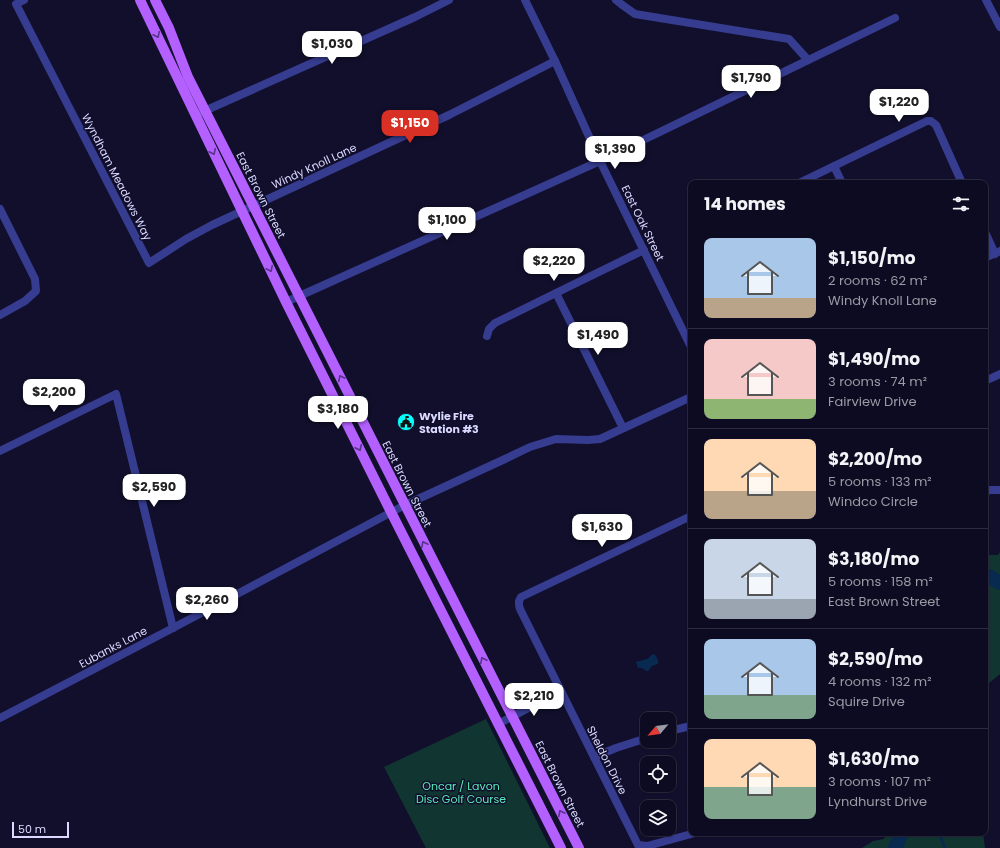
<!DOCTYPE html>
<html lang="en">
<head>
<meta charset="utf-8">
<style>
  body { margin:0; font-family:Poppins,sans-serif; background:#1b192e; color:#f1f3f6; height:100vh; display:flex; flex-direction:column; font-size:15px; white-space:nowrap }
  * { box-sizing:border-box; margin:0 }
  p { font-size:13px; color:#9a9ba5 }
  .icon { flex:none; width:22px; height:22px; fill:none; stroke:currentColor; stroke-width:2; stroke-linecap:round; stroke-linejoin:round }
  .map { position:relative; flex:1; overflow:hidden }
  .panel { position:absolute; left:688px; top:180px; width:300px; height:656px; display:flex; flex-direction:column; background:#0d0b21; border-radius:8px; box-shadow:0 1px 3px #0004,0 0 0 1px #2d2b3f }
  .panel>* { flex:none }
  .needle { width:26px; rotate:241deg }
  .buttons { position:absolute; left:640px; top:712px; display:grid; gap:8px }
  .buttons a { display:grid; place-items:center; width:36px; height:36px; border-radius:8px; background:#0d0b21; box-shadow:0 1px 3px #0004,0 0 0 1px #2d2b3f; font-size:20px }
  .scale { position:absolute; left:12px; bottom:10px; width:57px; box-sizing:border-box; padding-left:4px; border:2px solid #dad9ff; border-top:0; font-size:11px; line-height:14px; white-space:nowrap; color:#dad9ff; -webkit-text-stroke:3px #110f2c; paint-order:stroke }
  .price { position:absolute; translate:-50% -34px; padding:0 9px; border-radius:8px; background:#fff; color:#222; font-size:13px; line-height:26px; filter:drop-shadow(0 1px 2px #0008) }
  .price::after { content:''; position:absolute; left:50%; top:24px; width:12px; height:9px; margin-left:-6px; background:inherit; clip-path:polygon(0 0,100% 0,50% 100%) }
  .price.selected { background:#d93025; color:#fff }
  ul { padding:0; list-style:none }
  li { display:flex; align-items:center; gap:12px; height:100px; padding:0 16px }
  li+li { border-top:1px solid #2d2b3f }
  li span { display:grid; place-items:center; flex:none; width:112px; height:80px; border-radius:8px; color:#555 }
  li>.icon { margin-inline-start:auto }
  span .icon { width:48px; height:48px; fill:#fffc; stroke-width:1 }
  li b { font-size:17px }
  h2 { display:flex; justify-content:space-between; align-items:center; height:48px; padding:0 16px; font-size:17px }
  .map>svg:first-child { display:block }
  .green { fill:#113631 }
  .water { fill:#082a51 }
  .lines { fill:none; stroke-linecap:round; stroke-linejoin:round }
  .stream { stroke:#082a51; stroke-width:2.5 }
  .river { stroke:#082a51; stroke-width:14 }
  .minor { stroke:#363c8f; stroke-width:8 }
  .major { stroke:#b360ff; stroke-width:10 }
  .oneway { stroke:#5a338b }
  .labels { text-anchor:middle; dominant-baseline:central; stroke-width:3; stroke-linejoin:round; paint-order:stroke }
  .street-label { font-size:11px; fill:#dad9ff; stroke:#110f2c }
  .poi-label { font-size:11px; font-weight:bold; fill:#dad9ff; stroke:#110f2c; text-anchor:start }
  .park-label { font-size:11px; fill:#5aeab7; stroke:#110f2c }
</style>
</head>
<body>
<div class="map">
<svg width="1000" height="848" viewBox="0 0 1000 848">
  <rect width="100%" height="100%" fill="#110f2c"/>
  <!-- green -->
  <g class="green">
    <polygon points="1000,552 1000,674 989,683 985,690 985,555 998,555"/>
    <polygon points="486,719 550,848 426,848 384,767"/>
    <polygon points="887,833 983,833 985,848 862,848 873,841 884,839"/>
  </g>
  <!-- water -->
  <path class="water" d="M653 654 655 655C657 657 659 662 658 664L652 666 648 671H646L642 668H638L636 662 647 659Z"/>
  <g class="lines">
    <!-- stream -->
    <polyline class="stream" points="939,833 945,848"/>
    <!-- river -->
    <g class="river">
      <polyline points="985,578 989,576 1000,583"/>
      <polyline points="895,848 902,833"/>
    </g>
    <!-- minor -->
    <g class="minor">
      <polyline points="24,0 16,4 149,263 186,239 212,225 449,115 555,61"/>
      <polyline points="525,0 555,61 600,161 691,347"/>
      <polyline points="616,0 621,4 635,14 789,39 808,60"/>
      <polyline points="986,0 1000,27"/>
      <polyline points="200,113 415,17 449,0"/>
      <polyline points="834,166 842,183"/>
      <polyline points="799,183 927,121 931,121 936,125 962,183"/>
      <polyline points="0,209 35,279 36,291 25,301 0,315"/>
      <polyline points="985,232 995,254"/>
      <polyline points="985,258 1000,251"/>
      <polyline points="556,293 623,428"/>
      <polyline points="286,302 600,161 895,18"/>
      <polyline points="487,336 489,329 495,323 556,293 644,250"/>
      <polyline points="985,381 1000,374"/>
      <polyline points="0,451 116,394 173,628"/>
      <polyline points="985,492 990,490 1000,490"/>
      <polyline points="691,516 521,597 519,601 519,605 520,609 638,845 647,846 695,833"/>
      <polyline points="0,718 173,628 405,505 505,459 530,447 556,439 588,440 600,439 691,397"/>
      <polyline points="498,724 561,691"/>
      <polyline points="669,731 691,726"/>
      <polyline points="594,757 616,748 647,738"/>
    </g>
    <!-- major -->
    <g class="major">
      <polyline points="140,0 286,302 391,512 561,848"/>
      <polyline points="155,0 169,28 188,77 579,848"/>
    </g>
  </g>
  <!-- one-way arrows -->
  <defs><path id="oneway-chevron" d="M-2-3.5L2.5 0L-2 3.5" fill="none" stroke-width="1.6" stroke-linecap="round" stroke-linejoin="round"/></defs>
  <g class="oneway">
    <use href="#oneway-chevron" transform="translate(157 35) rotate(64)"/>
    <use href="#oneway-chevron" transform="translate(213 152) rotate(64)"/>
    <use href="#oneway-chevron" transform="translate(270 269) rotate(64)"/>
    <use href="#oneway-chevron" transform="translate(341 378) rotate(-117)"/>
    <use href="#oneway-chevron" transform="translate(359 448) rotate(64)"/>
    <use href="#oneway-chevron" transform="translate(424 544) rotate(-117)"/>
    <use href="#oneway-chevron" transform="translate(483 660) rotate(-117)"/>
    <use href="#oneway-chevron" transform="translate(561 813) rotate(-117)"/>
  </g>
  <!-- icons -->
  <defs>
    <symbol id="civic-disc" viewBox="-11 -11 22 22"><circle r="9.5" fill="#05fffe" stroke="#110f2c"/><path d="M-.6-6.5H3V-4.5H.6V-3L4-1V1h2V6H-6V1h2V-1L-.6-3ZM-1.2 2.5V6h2.4V2.5Z" fill="#111"/></symbol>
  </defs>
  <g fill-rule="evenodd">
    <use href="#civic-disc" x="396" y="412" width="20" height="20"/>
  </g>
  <g class="labels">
    <!-- street labels -->
    <g class="street-label">
      <text transform="translate(314 166) rotate(-25)">Windy Knoll Lane</text>
      <text transform="translate(117 177) rotate(63)">Wyndham Meadows Way</text>
      <text transform="translate(261 195) rotate(63)">East Brown Street</text>
      <text transform="translate(643 223) rotate(64)">East Oak Street</text>
      <text transform="translate(407 484) rotate(63)">East Brown Street</text>
      <text transform="translate(113 647) rotate(-28)">Eubanks Lane</text>
      <text transform="translate(607 760) rotate(63)">Sheldon Drive</text>
      <text transform="translate(560 784) rotate(63)">East Brown Street</text>
    </g>
    <!-- poi labels -->
    <g class="poi-label">
      <text x="419" y="416">Wylie Fire<tspan x="419" dy="13">Station #3</tspan></text>
    </g>
    <!-- park labels -->
    <g class="park-label">
      <text x="461" y="786">Oncar / Lavon<tspan x="461" dy="13">Disc Golf Course</tspan></text>
    </g>
  </g>
</svg>
<div class="buttons">
<a><svg class="needle" viewBox="-14 -14 28 28"><path d="M0-13l5 13h-10z" fill="#e53935"/><path d="M0 13l5-13h-10z" fill="#9a9ba5"/></svg></a>
<a><svg class="icon" aria-label="locate" viewBox="0 0 24 24"><circle cx="12" cy="12" r="6"/><path d="M12 2v4M12 18v4M2 12h4M18 12h4"/></svg></a>
<a><svg class="icon" aria-label="layers" viewBox="0 0 24 24"><path d="M12 4l9 5-9 5-9-5zM3 14l9 5 9-5"/></svg></a>
</div>
<div class="scale">50 m</div>
<b class="price" style="left:332px;top:65px">$1,030</b>
<b class="price" style="left:751px;top:99px">$1,790</b>
<b class="price" style="left:899px;top:123px">$1,220</b>
<b class="price selected" style="left:410px;top:144px">$1,150</b>
<b class="price" style="left:615px;top:170px">$1,390</b>
<b class="price" style="left:447px;top:241px">$1,100</b>
<b class="price" style="left:554px;top:282px">$2,220</b>
<b class="price" style="left:598px;top:356px">$1,490</b>
<b class="price" style="left:54px;top:413px">$2,200</b>
<b class="price" style="left:338px;top:430px">$3,180</b>
<b class="price" style="left:154px;top:508px">$2,590</b>
<b class="price" style="left:602px;top:548px">$1,630</b>
<b class="price" style="left:207px;top:621px">$2,260</b>
<b class="price" style="left:534px;top:717px">$2,210</b>
<section class="panel">
<h2>14 homes<svg class="icon" aria-label="filters" viewBox="0 0 24 24"><path d="M4 7h16M4 17h16"/><circle cx="9" cy="7" r="2"/><circle cx="15" cy="17" r="2"/></svg></h2>
<ul>
<li><span style="background:linear-gradient(#a9c7e8 75%,#b9a48a 0)"><svg class="icon" aria-label="home" viewBox="0 0 24 24"><path d="M3 11l9-7 9 7M6 9v11h12V9"/></svg></span><div><b>$1,150/mo</b><p>2 rooms · 62 m²</p><p>Windy Knoll Lane</p></div></li>
<li><span style="background:linear-gradient(#f6c9c9 75%,#8fb573 0)"><svg class="icon" aria-label="home" viewBox="0 0 24 24"><path d="M3 11l9-7 9 7M6 9v11h12V9"/></svg></span><div><b>$1,490/mo</b><p>3 rooms · 74 m²</p><p>Fairview Drive</p></div></li>
<li><span style="background:linear-gradient(#ffd9b3 65%,#b9a48a 0)"><svg class="icon" aria-label="home" viewBox="0 0 24 24"><path d="M3 11l9-7 9 7M6 9v11h12V9"/></svg></span><div><b>$2,200/mo</b><p>5 rooms · 133 m²</p><p>Windco Circle</p></div></li>
<li><span style="background:linear-gradient(#c9d6e8 75%,#9aa5b1 0)"><svg class="icon" aria-label="home" viewBox="0 0 24 24"><path d="M3 11l9-7 9 7M6 9v11h12V9"/></svg></span><div><b>$3,180/mo</b><p>5 rooms · 158 m²</p><p>East Brown Street</p></div></li>
<li><span style="background:linear-gradient(#a9c7e8 70%,#7fa58c 0)"><svg class="icon" aria-label="home" viewBox="0 0 24 24"><path d="M3 11l9-7 9 7M6 9v11h12V9"/></svg></span><div><b>$2,590/mo</b><p>4 rooms · 132 m²</p><p>Squire Drive</p></div></li>
<li><span style="background:linear-gradient(#ffd9b3 60%,#7fa58c 0)"><svg class="icon" aria-label="home" viewBox="0 0 24 24"><path d="M3 11l9-7 9 7M6 9v11h12V9"/></svg></span><div><b>$1,630/mo</b><p>3 rooms · 107 m²</p><p>Lyndhurst Drive</p></div></li>
</ul>
</section>
</div>
</body>
</html>
